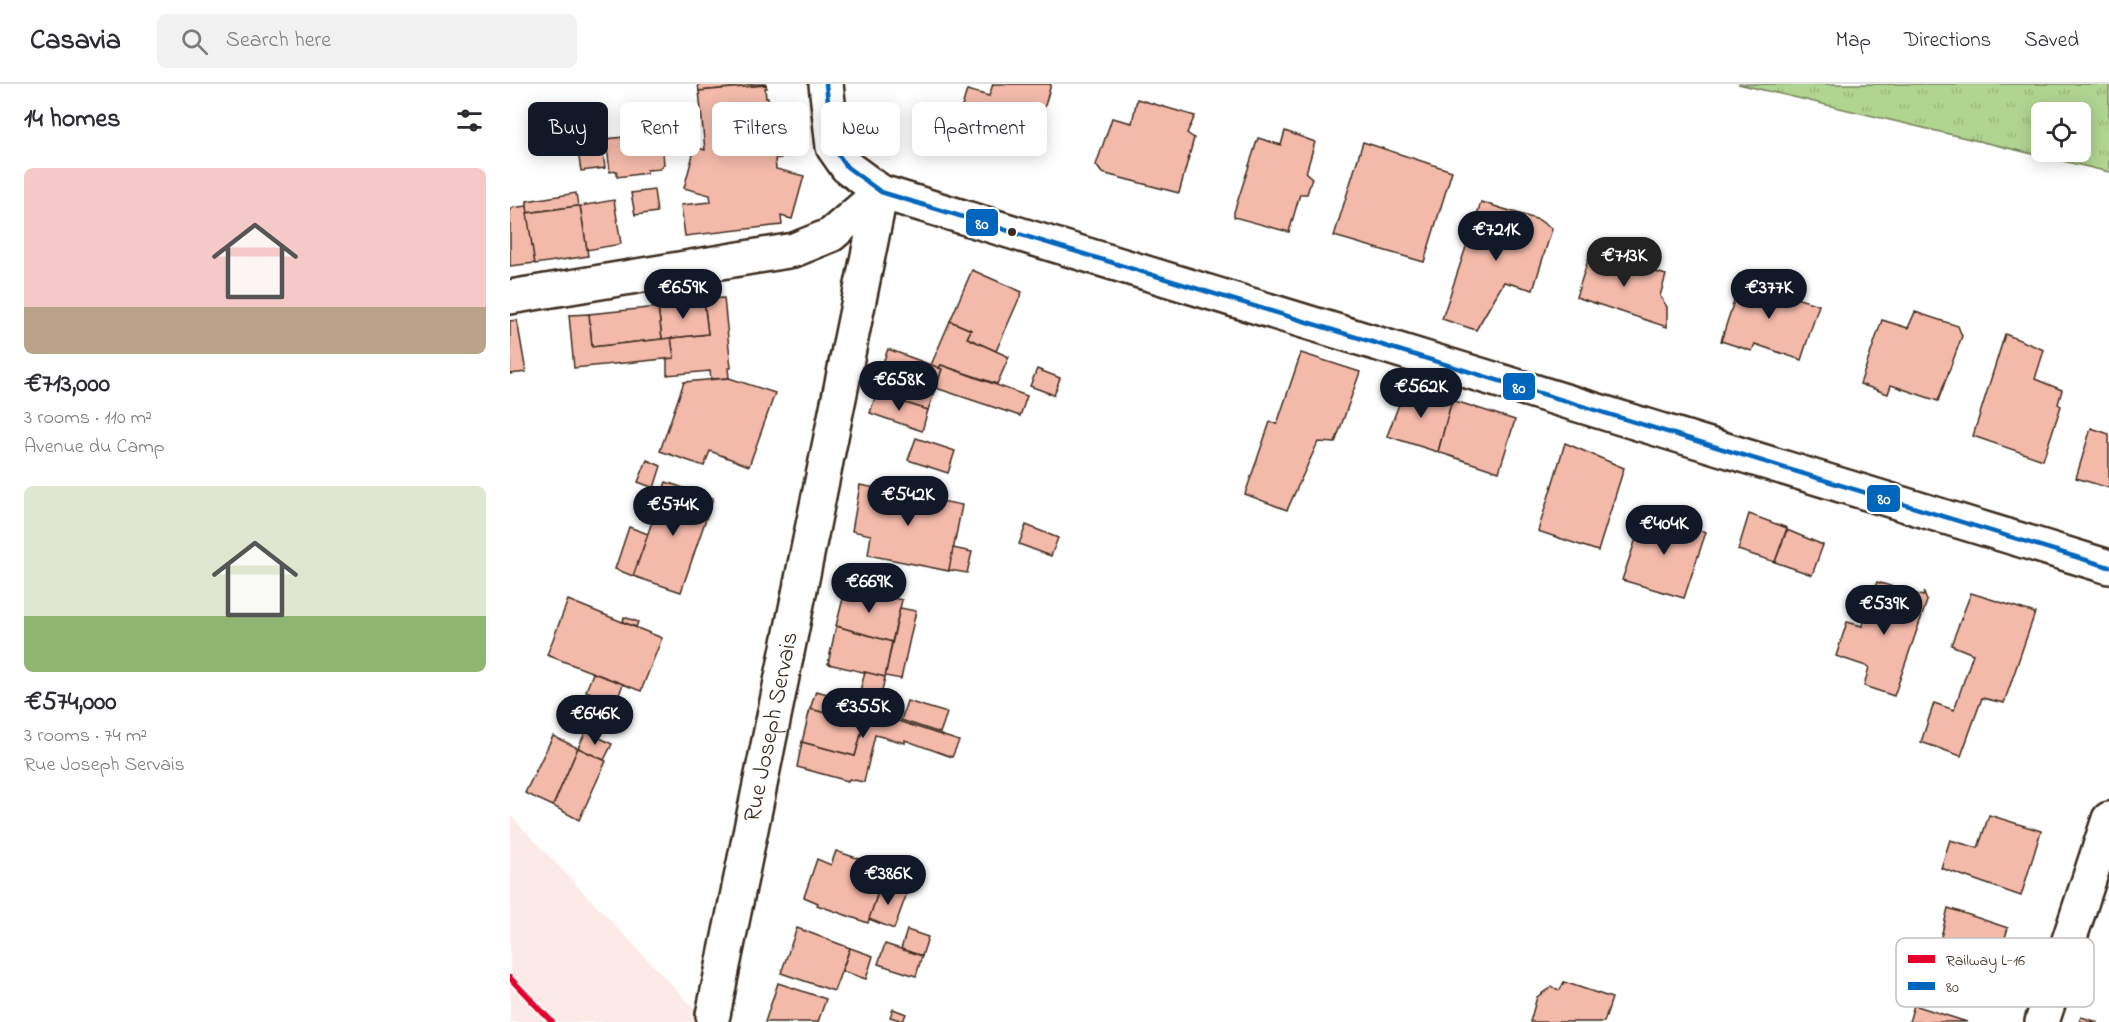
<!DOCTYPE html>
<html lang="en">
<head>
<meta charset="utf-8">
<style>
  body { margin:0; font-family:"Indie Flower",sans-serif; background:#f2f2f3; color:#2b2b33; height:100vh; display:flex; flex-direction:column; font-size:22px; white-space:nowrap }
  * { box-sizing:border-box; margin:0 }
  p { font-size:20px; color:#7c7c81 }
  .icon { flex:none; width:33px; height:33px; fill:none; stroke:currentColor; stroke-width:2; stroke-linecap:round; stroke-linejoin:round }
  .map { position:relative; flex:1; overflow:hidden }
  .side { display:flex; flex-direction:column; background:#fff; width:510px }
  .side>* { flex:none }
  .banner { position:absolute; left:18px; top:18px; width:570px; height:54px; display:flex; gap:12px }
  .fabs { position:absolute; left:1521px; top:18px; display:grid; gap:12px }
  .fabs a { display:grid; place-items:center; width:60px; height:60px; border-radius:9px; background:#fff; box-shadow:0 3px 15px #0003; font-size:30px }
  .price { position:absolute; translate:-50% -51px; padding:0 14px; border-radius:21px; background:#111827; color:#fff; font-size:20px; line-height:39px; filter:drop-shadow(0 2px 3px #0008) }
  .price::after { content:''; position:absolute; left:50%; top:36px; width:18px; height:14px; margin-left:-9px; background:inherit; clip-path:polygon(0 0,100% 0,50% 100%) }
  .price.active { background:#222; color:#fff }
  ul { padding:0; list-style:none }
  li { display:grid; align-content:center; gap:12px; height:318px; padding:0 24px }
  li span { display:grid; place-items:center; height:186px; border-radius:9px; color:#555 }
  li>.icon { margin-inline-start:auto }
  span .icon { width:108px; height:108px; fill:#fffc; stroke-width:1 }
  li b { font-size:26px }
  h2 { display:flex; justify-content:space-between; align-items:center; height:72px; padding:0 24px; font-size:26px }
  .tag { padding:0 21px; border-radius:9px; background:#fff; box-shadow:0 3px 15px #0003; font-size:21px; line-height:54px }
  .tag.active { background:#111827; color:#fff }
  header { display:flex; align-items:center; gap:36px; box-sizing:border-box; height:84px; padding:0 30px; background:#fff; border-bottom:2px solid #e1e1e2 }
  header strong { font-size:28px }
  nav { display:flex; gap:33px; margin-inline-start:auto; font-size:21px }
  .search { width:420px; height:54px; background:#f2f2f3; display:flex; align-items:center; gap:15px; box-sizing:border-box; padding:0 21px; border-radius:9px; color:#7c7c81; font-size:22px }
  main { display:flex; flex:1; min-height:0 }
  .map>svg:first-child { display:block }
  .built { fill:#fbeae6 }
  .grass { fill:url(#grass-tufts); stroke:#768058; stroke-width:1.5; fill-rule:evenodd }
  .building { fill:#f3baaa; stroke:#3b2a1e; stroke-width:1.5 }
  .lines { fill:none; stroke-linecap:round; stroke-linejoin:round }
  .street-casing { stroke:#3b2a1e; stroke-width:38 }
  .street { stroke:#fff; stroke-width:33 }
  .bus-1-casing { stroke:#fff; stroke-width:9 }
  .bus-1 { stroke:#0065bd; stroke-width:4.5 }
  .rail-1-casing { stroke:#fff; stroke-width:10 }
  .rail-1 { stroke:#e4002b; stroke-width:6 }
  .bus-dot { fill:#3b2a1e; stroke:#fff; stroke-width:2 }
  .labels { text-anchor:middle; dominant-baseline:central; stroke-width:4.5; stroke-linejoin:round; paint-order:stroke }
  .street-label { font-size:24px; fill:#3b2a1e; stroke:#fff }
  .key { fill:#fff; stroke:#c4bfbc; stroke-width:1.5 }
  .key-label { font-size:16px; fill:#3b2a1e }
  .line-badge { stroke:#fff; stroke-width:2 }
  .badge-label { font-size:16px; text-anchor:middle; font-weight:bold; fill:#fff }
</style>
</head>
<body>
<header>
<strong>Casavia</strong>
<div class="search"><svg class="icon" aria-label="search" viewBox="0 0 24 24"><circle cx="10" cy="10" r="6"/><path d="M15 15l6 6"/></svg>Search here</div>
<nav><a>Map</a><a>Directions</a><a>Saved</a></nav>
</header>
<main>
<section class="side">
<h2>14 homes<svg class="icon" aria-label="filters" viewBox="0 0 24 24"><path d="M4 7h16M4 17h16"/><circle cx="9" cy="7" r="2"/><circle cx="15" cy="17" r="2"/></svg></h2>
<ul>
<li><span style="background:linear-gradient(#f6c9c9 75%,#b9a48a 0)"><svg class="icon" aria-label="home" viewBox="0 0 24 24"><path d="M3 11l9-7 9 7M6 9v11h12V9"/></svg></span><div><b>€713,000</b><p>3 rooms · 110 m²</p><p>Avenue du Camp</p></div></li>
<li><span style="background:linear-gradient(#dfe7d0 70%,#8fb573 0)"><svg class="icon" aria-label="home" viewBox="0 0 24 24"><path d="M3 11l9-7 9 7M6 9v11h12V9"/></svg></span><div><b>€574,000</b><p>3 rooms · 74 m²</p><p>Rue Joseph Servais</p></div></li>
</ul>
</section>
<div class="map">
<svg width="1599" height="938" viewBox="0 0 1599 938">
  <defs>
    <pattern id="grass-tufts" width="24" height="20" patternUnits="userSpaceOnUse" patternTransform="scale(1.5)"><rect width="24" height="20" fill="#b0d591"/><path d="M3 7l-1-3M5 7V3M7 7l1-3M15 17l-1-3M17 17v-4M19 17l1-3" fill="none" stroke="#98b77d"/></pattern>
  </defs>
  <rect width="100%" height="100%" fill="#fff"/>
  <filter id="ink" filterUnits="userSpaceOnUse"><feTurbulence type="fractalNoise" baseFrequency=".0167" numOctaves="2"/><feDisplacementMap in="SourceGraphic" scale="12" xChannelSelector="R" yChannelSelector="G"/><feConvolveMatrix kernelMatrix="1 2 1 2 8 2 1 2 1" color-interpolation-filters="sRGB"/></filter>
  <g filter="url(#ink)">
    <!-- built -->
    <polygon class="built" points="0,731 197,938 0,938"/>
    <!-- grass -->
    <path class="grass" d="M1228 0H1599V88ZM1570 28V68H1532V28Z"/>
    <!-- building -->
    <g class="building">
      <polygon points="188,0 256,0 256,1 189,7"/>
      <polygon points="483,0 541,0 525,58 448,36 457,6 479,12"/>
      <polygon points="256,1 257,4 255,4 256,14 258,14 262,49 268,48 271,74 265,75 266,85 294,92 282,135 271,132 272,141 175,152 171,121 201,118 200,111 174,104 185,63 195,66 189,7"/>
      <polygon points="627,15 685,32 677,49 684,54 669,109 592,89 586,81 602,34 622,39"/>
      <polygon points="775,47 805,58 796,89 802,94 797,110 790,110 779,148 724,133 724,128 748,54 771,61"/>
      <polygon points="151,49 154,80 150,85 137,86 137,89 107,93 107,87 100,88 96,55"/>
      <polygon points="92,58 95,84 71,87 67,61"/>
      <polygon points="853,58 942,87 914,178 824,152"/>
      <polygon points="144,106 147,128 125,131 121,109"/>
      <polygon points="66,109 68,122 17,129 17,117"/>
      <polygon points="104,116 111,160 77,166 70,122"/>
      <polygon points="971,118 1029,136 1042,145 1023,206 994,198 966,246 932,235"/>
      <polygon points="17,122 25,179 0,182 0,124"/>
      <polygon points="68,122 70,122 78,172 25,180 17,129"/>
      <polygon points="1081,167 1156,191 1150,212 1157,223 1157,243 1066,213"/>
      <polygon points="462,186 512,208 486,267 457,254 461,246 440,237"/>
      <polygon points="1232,192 1257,200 1256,205 1309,221 1291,276 1245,260 1242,267 1211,257"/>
      <polygon points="214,214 221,284 218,284 219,294 201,295 200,287 157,291 157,274 164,274 161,254 198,250 194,215"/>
      <polygon points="194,217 198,250 152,255 148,223"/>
      <polygon points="148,223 152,255 82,263 79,230"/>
      <polygon points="1405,228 1448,242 1452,252 1428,317 1381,301 1378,310 1350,300 1372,236 1398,244"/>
      <polygon points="79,230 82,263 161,254 164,274 64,284 59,231"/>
      <polygon points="7,236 16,288 0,290 0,237"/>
      <polygon points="440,237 461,246 457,254 499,273 487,300 431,281 429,284 421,281"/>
      <polygon points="1495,250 1534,266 1525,295 1552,306 1548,320 1551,322 1533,376 1463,352"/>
      <polygon points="378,265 432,285 418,326 362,309"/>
      <polygon points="791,269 850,288 825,359 808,358 777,426 735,410 760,338 767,340"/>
      <polygon points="431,281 517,312 510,332 426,304 432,285 429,284"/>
      <polygon points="527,285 550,294 544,311 520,302"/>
      <polygon points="219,294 265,309 239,382 200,367 194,382 150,367 174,298"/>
      <polygon points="896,302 942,316 928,368 877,352"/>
      <polygon points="366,310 418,326 412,347 360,329"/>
      <polygon points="942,316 1005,336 989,388 928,368"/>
      <polygon points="1581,344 1599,350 1599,404 1566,394"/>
      <polygon points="406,354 445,367 438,389 398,376"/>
      <polygon points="1055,359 1114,384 1088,467 1028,447"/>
      <polygon points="137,376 151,382 144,404 128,398"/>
      <polygon points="156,398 203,414 171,508 123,492"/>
      <polygon points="350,401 452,421 439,487 358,471 361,451 342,447"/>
      <polygon points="1239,430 1277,444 1265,478 1228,466"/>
      <polygon points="1134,431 1196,448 1174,514 1112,496"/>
      <polygon points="516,441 548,454 541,472 509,460"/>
      <polygon points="119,443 138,450 123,492 105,485"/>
      <polygon points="1277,446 1313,461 1302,491 1265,478"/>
      <polygon points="443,464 462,468 457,489 439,486"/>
      <polygon points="1367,498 1413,512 1414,509 1417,517 1384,612 1354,602 1359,583 1326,572 1337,538 1352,542"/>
      <polygon points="336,503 392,516 382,558 326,542"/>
      <polygon points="1461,509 1525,529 1494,619 1472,614 1451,672 1411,658 1424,619 1444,626 1463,570 1441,561"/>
      <polygon points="58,516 152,554 131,607 37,571"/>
      <polygon points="390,524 406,527 391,595 375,592"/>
      <polygon points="114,533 128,538 126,543 113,538"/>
      <polygon points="326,542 382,558 375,593 318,580"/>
      <polygon points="355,588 375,593 371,612 350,607"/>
      <polygon points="83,589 113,600 106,619 76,607"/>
      <polygon points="306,607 357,620 355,626 449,657 442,673 395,656 395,659 365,651 354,698 339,695 338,697 287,683 292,658 345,672 354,639 300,625"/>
      <polygon points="397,617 437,629 430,649 391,636"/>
      <polygon points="300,625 354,639 345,672 292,658"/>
      <polygon points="76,647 102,660 94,676 68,664"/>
      <polygon points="43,652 68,664 43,722 15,709"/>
      <polygon points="68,664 96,677 69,736 43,722"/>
      <polygon points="1479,731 1531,747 1511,812 1431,784 1440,756 1468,764"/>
      <polygon points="326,767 376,784 358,839 307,821 308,819 294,813 307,775 321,781"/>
      <polygon points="371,800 397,809 384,845 359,835"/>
      <polygon points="1438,824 1498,844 1479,905 1423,886"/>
      <polygon points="287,844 340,864 324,907 271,889"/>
      <polygon points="397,846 418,853 412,872 391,865"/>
      <polygon points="375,860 412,872 406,892 368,880"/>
      <polygon points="340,864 363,872 356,895 332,887"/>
      <polygon points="1054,898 1102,914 1094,938 1020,938 1027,913 1041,903 1050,906"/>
      <polygon points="268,899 316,915 308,938 255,938"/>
      <polygon points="1404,921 1457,938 1399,938"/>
      <polygon points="383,925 396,930 393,937 380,933"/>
      <polygon points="1571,933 1588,938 1569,938"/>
    </g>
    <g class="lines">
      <defs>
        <g id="street">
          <polyline points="316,0 323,63 337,83 371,108 1599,483"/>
          <polyline points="0,213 284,166 321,151 371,108"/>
          <path id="s1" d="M203 931 371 108"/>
          <polyline points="1532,938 1599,735"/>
        </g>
      </defs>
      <!-- street casing -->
      <use href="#street" class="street-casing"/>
      <!-- street -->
      <use href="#street" class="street"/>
      <defs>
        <polyline id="bus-1" points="316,0 323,63 337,83 371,108 1599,483"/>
      </defs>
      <!-- bus-1 casing -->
      <use href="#bus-1" class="bus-1-casing"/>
      <!-- bus-1 -->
      <use href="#bus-1" class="bus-1"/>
      <defs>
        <polyline id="rail-1" points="0,894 42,938"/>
      </defs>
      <!-- rail-1 casing -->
      <use href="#rail-1" class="rail-1-casing"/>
      <!-- rail-1 -->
      <use href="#rail-1" class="rail-1"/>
    </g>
  </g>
  <!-- markers -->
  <circle class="bus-dot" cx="502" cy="148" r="5"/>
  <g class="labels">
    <!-- street labels -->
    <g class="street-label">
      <text stroke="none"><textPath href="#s1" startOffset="294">Rue Joseph Servais</textPath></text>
    </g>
  </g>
  <!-- legend -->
  <rect x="1386" y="854" width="198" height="69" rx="9" class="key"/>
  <rect x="1398" y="871" width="27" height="8" fill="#e4002b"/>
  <rect x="1398" y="898" width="27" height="8" fill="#0065bd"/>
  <g class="key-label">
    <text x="1436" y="881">Railway L-16</text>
    <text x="1436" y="908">80</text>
  </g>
  <g class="line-badge">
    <rect x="455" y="124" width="34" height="29" rx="6" fill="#0065bd"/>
    <rect x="992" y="288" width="34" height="29" rx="6" fill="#0065bd"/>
    <rect x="1356" y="400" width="35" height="29" rx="6" fill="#0065bd"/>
  </g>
  <g class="badge-label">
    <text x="472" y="145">80</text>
    <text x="1009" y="309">80</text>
    <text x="1374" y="420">80</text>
  </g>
</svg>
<div class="fabs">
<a><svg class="icon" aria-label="locate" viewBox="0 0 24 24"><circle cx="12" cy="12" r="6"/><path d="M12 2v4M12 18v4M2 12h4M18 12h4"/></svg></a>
</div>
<b class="price" style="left:986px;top:178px">€721K</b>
<b class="price active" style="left:1114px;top:204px">€713K</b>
<b class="price" style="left:173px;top:236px">€659K</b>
<b class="price" style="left:1259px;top:236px">€377K</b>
<b class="price" style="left:389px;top:328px">€658K</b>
<b class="price" style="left:911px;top:335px">€562K</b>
<b class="price" style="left:398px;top:443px">€542K</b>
<b class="price" style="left:163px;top:453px">€574K</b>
<b class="price" style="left:1154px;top:472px">€404K</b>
<b class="price" style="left:359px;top:530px">€669K</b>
<b class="price" style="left:1374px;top:552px">€539K</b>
<b class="price" style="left:353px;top:655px">€355K</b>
<b class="price" style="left:85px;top:662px">€646K</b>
<b class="price" style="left:378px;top:822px">€386K</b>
<div class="banner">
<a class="tag active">Buy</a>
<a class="tag">Rent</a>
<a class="tag">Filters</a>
<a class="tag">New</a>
<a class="tag">Apartment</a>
</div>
</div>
</main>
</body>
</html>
